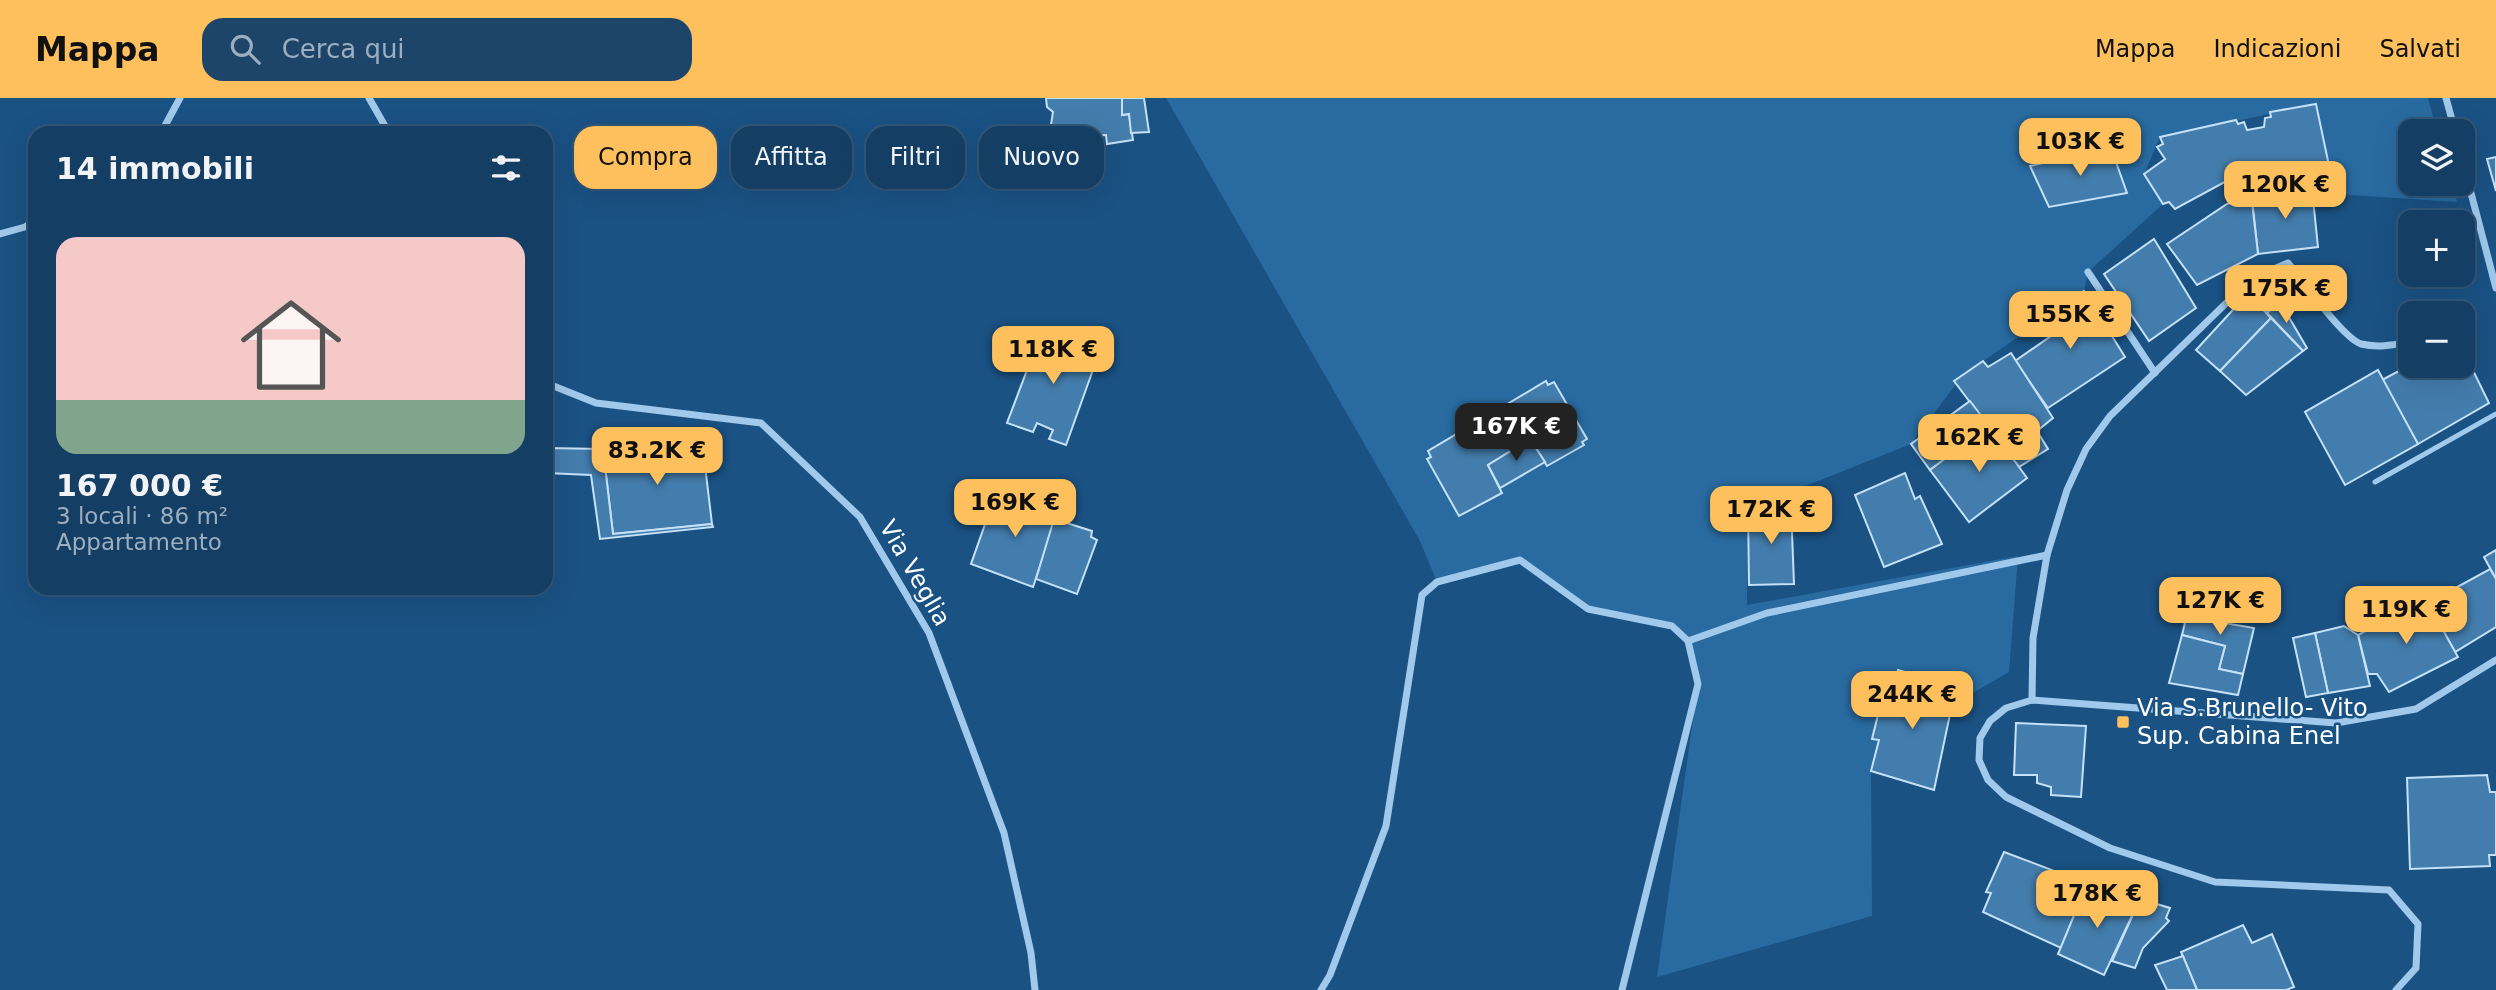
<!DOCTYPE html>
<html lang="it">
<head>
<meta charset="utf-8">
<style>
  body { margin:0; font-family:"DejaVu Sans",sans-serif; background:#1d4569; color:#f1f3f6; height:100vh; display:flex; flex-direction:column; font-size:26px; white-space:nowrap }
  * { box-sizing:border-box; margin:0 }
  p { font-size:23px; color:#9daebe }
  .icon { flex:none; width:38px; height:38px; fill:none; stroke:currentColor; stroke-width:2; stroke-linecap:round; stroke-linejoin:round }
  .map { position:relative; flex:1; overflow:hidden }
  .details { position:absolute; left:28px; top:28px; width:525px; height:469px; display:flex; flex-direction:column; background:#143e63; border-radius:21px; box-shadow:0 7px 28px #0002,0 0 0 2px #335778 }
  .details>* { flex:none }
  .banner { position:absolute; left:574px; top:28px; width:665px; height:63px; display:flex; gap:14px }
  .buttons { position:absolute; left:2398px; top:21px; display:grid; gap:14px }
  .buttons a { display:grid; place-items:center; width:77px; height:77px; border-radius:14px; background:#143e63; box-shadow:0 7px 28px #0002,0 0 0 2px #335778; font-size:35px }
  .price { position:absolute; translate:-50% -60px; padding:0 16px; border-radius:14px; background:#fdc05c; color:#111; font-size:23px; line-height:46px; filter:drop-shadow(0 2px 4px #0008) }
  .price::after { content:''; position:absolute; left:50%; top:42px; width:21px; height:16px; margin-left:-10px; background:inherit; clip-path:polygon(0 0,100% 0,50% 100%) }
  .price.selected { background:#222; color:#fff }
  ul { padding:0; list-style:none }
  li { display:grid; align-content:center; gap:14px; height:371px; padding:0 28px }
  li span { display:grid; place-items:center; height:217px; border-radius:21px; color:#555 }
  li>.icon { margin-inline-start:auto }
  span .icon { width:126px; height:126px; fill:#fffc; stroke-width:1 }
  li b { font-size:30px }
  h2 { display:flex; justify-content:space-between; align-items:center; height:84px; padding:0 28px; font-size:30px }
  .chip { padding:0 24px; border-radius:21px; background:#143e63; box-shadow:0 7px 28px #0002,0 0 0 2px #335778; font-size:24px; line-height:63px }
  .chip.selected { background:#fdc05c; color:#111 }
  header { display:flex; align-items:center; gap:42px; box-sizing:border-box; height:98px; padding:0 35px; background:#fdc05c; color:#111 }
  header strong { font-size:33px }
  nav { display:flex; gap:38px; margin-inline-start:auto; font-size:24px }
  .search { width:490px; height:63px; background:#1d4569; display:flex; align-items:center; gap:18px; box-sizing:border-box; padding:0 24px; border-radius:21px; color:#9daebe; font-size:26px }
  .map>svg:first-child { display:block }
  .green { fill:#296ba1 }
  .building { fill:#437dad; stroke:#c5e1f8; stroke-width:2 }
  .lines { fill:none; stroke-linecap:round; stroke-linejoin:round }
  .service { stroke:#a0c9eb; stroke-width:5 }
  .minor { stroke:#a0c9eb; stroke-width:7 }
  .poi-dot { fill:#fdc05c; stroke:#1a5284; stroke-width:2.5 }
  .labels { text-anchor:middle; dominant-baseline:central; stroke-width:5; stroke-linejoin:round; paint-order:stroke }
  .street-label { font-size:24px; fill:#fff; stroke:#1a5284 }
  .poi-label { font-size:24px; fill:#fff; stroke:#1a5284; text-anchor:start }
</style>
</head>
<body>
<header>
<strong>Mappa</strong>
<div class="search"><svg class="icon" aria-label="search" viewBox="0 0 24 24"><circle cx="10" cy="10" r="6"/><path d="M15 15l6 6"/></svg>Cerca qui</div>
<nav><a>Mappa</a><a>Indicazioni</a><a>Salvati</a></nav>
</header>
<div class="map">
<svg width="2496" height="892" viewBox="0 0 2496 892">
  <rect width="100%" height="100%" fill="#1a5284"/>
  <!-- green -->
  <polygon class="green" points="1166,0 2428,0 2437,33 2410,33 2410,86 2452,86 2457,104 2335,96 2316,6 2160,39 2144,76 2163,106 2088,174 2084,193 1962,278 1911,346 1748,411 1747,507 2018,458 2009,574 1952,607 1940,603 1944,585 1899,572 1891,600 1883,598 1872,640 1879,642 1871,673 1872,818 1657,879 1698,586 1688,543 1672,528 1588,511 1520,462 1437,484 1420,443"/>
  <!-- building -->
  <g class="building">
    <polygon points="1046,0 1122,0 1122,17 1129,16 1133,42 1107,46 1106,37 1090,38 1084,47 1060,48 1058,30 1051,27 1053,14 1047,9"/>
    <polygon points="1122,0 1144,0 1149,34 1131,35 1129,16 1122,17"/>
    <polygon points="2316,6 2335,96 2312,96 2309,82 2301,84 2298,78 2232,80 2175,111 2169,104 2163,106 2144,76 2165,61 2157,49 2163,46 2160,39 2236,22 2238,26 2244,24 2247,32 2264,29 2265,20 2271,19 2270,14"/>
    <polygon points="2111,50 2127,95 2049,109 2030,68"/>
    <polygon points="2496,59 2496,93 2487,61"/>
    <polygon points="2278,90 2312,91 2318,149 2258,156 2252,101 2278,96"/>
    <polygon points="2246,99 2248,104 2252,104 2258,156 2197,187 2167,146 2227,106"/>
    <polygon points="2154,141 2196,210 2149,243 2104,176"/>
    <polygon points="2084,193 2125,259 2048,310 2015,263 2051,238 2040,223"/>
    <polygon points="2274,194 2280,204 2267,215 2255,203"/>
    <polygon points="2241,203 2246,208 2255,203 2271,220 2220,273 2196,252"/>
    <polygon points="2280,204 2307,250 2303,253 2267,215"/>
    <polygon points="2271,220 2303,253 2246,297 2220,273"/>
    <polygon points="1041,232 1099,255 1066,347 1049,341 1053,332 1037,325 1033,334 1007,325 1027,272 1023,270"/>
    <polygon points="2464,254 2489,305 2418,346 2382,282 2410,267 2462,268"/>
    <polygon points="2011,255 2053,320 2037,333 2048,351 2019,369 1954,283 1983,263 1988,269"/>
    <polygon points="2378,272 2418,346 2345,387 2305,314"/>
    <polygon points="1546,283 1548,287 1554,284 1587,341 1582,344 1584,347 1547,368 1530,341 1488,367 1502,395 1459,418 1427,361 1431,359 1428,353"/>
    <polygon points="1970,303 1989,328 1930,372 1911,346"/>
    <polygon points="1989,328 2027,380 1969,424 1930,372"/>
    <polygon points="1530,341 1545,364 1500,390 1488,367"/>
    <polygon points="702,342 712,426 613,436 603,351"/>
    <polygon points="546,350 603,351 613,436 712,426 713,429 600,441 591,377 546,375"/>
    <polygon points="1905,375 1915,401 1920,398 1942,446 1884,469 1855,397"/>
    <polygon points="996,395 1030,408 1033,402 1059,412 1033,489 971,466"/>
    <polygon points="1791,408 1794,486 1749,487 1748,411"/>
    <polygon points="1054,421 1092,433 1091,439 1097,442 1077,496 1036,481"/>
    <polygon points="2496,452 2496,481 2484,459"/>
    <polygon points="2490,471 2496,481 2496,529 2455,554 2428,505"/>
    <polygon points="2425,500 2458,559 2389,594 2377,576 2368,576 2358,537"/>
    <polygon points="2189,508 2220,514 2218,524 2254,530 2243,576 2219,571 2225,548 2182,537"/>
    <polygon points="2344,528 2358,537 2370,588 2328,595 2315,535"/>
    <polygon points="2315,535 2328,595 2306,599 2293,540"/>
    <polygon points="2182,537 2225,548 2219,571 2243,576 2238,597 2169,585"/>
    <polygon points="1898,572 1944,585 1940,603 1952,607 1934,692 1871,673 1879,642 1872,641 1883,597 1891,600"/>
    <polygon points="2016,625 2086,628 2081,699 2051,697 2051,689 2037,685 2037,677 2014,677"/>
    <polygon points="2487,677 2490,694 2496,694 2496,757 2489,757 2490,768 2410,771 2407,680"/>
    <polygon points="2004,754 2073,780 2071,787 2085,791 2061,850 1983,814 1991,795 1986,794"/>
    <polygon points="2085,791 2130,803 2132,799 2140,801 2104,877 2058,856"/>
    <polygon points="2140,801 2170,810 2166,820 2169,823 2143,850 2135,870 2112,863"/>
    <polygon points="2243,827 2252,845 2272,836 2294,889 2286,892 2197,892 2181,854"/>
    <polygon points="2183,858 2197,892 2167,892 2155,867"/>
  </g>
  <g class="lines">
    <!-- service -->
    <polyline class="service" points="2375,384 2496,316"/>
    <!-- minor -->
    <g class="minor">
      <polyline points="369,0 389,35"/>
      <polyline points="2446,0 2455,33"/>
      <polyline points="161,35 180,0"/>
      <polyline points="2462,61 2496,190"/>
      <polyline points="0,136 25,129 35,122"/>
      <polyline points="2088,174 2155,275"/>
      <polyline points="546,285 596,305 761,325 860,419 929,535 1004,735 1031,855 1035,892"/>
      <polyline points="1688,543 1767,515 2047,457"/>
      <path d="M2032 602 2033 540 2047 457 2067 392 2086 351 2110 318 2252 180 2288 165C2302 182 2343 240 2361 246 2378 250 2393 247 2410 244"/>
      <polyline points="1321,892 1330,877 1386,728 1422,497 1437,484 1520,462 1588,511 1672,528 1688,543 1698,586 1622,892"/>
      <polyline points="2396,892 2416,870 2418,826 2389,792 2215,784 2110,750 2006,699 1988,682 1979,662 1980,640 1990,623 2006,610 2032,602 2336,625 2416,611 2496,562"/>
    </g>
  </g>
  <!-- markers -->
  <rect class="poi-dot" x="2116" y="617" width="14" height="14" rx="3.5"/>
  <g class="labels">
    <!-- street labels -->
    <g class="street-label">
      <text transform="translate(915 475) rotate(60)">Via Veglia</text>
    </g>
    <!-- poi labels -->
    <g class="poi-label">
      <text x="2137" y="610">Via S.Brunello- Vito<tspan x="2137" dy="28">Sup. Cabina Enel</tspan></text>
    </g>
  </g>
</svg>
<div class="buttons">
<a><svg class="icon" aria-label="layers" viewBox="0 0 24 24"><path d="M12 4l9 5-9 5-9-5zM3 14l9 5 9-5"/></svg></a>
<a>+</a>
<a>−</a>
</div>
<b class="price" style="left:2080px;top:80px">103K €</b>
<b class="price" style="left:2285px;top:123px">120K €</b>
<b class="price" style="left:2286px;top:227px">175K €</b>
<b class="price" style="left:2070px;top:253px">155K €</b>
<b class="price" style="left:1053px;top:288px">118K €</b>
<b class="price selected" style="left:1516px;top:365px">167K €</b>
<b class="price" style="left:1979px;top:376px">162K €</b>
<b class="price" style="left:657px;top:389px">83.2K €</b>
<b class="price" style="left:1015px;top:441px">169K €</b>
<b class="price" style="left:1771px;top:448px">172K €</b>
<b class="price" style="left:2220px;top:539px">127K €</b>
<b class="price" style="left:2406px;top:548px">119K €</b>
<b class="price" style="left:1912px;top:633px">244K €</b>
<b class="price" style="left:2097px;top:832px">178K €</b>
<div class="banner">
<a class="chip selected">Compra</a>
<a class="chip">Affitta</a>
<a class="chip">Filtri</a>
<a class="chip">Nuovo</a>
</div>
<section class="details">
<h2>14 immobili<svg class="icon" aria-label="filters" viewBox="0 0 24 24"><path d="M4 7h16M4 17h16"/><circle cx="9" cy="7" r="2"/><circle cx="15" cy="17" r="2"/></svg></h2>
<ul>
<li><span style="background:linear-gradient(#f6c9c9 75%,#7fa58c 0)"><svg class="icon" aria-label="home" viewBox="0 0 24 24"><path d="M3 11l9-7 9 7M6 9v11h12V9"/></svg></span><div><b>167 000 €</b><p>3 locali · 86 m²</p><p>Appartamento</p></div></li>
</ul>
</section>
</div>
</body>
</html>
